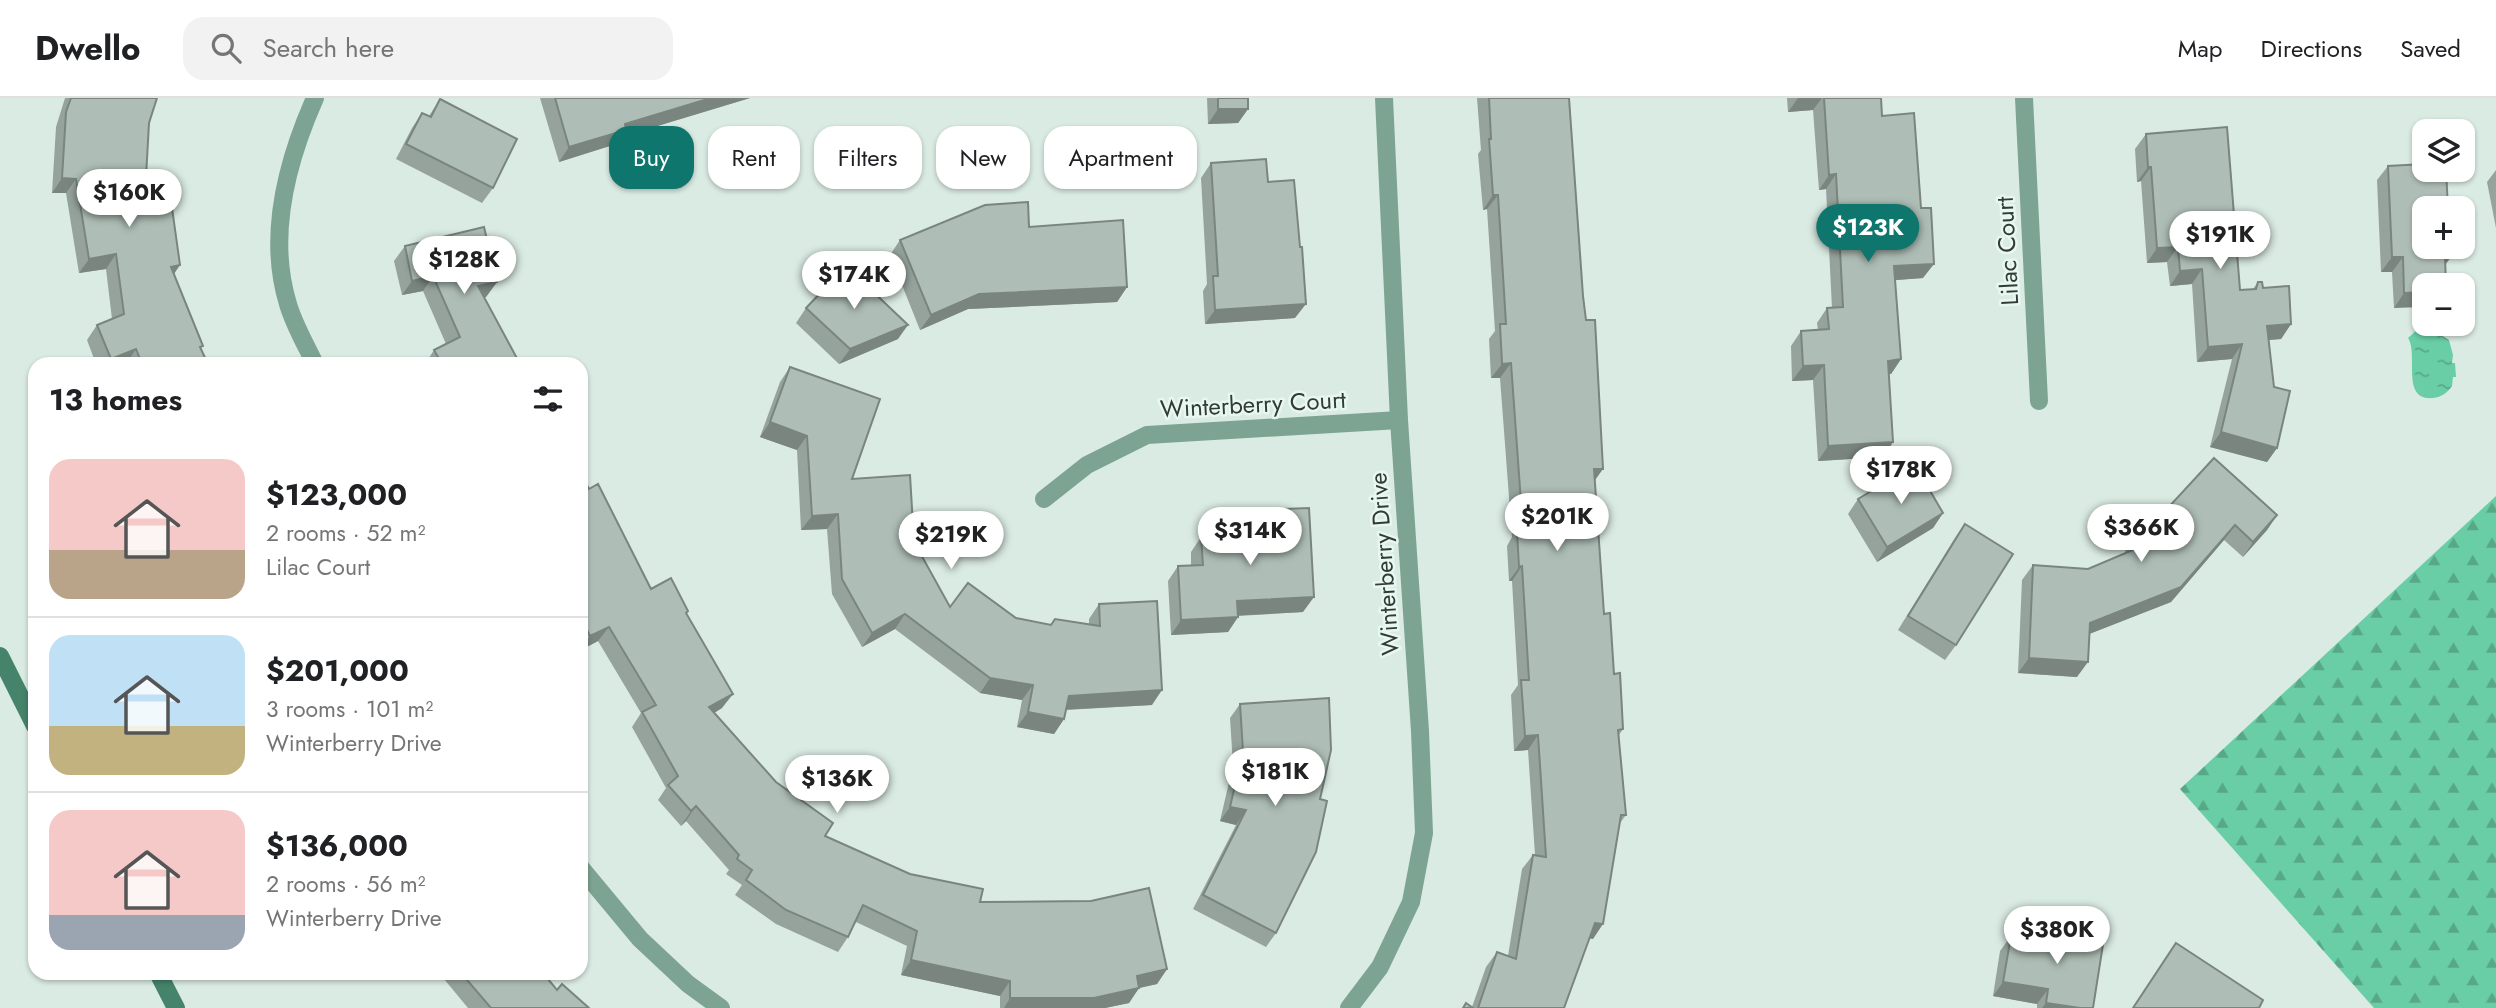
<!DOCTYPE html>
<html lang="en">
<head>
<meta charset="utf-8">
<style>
  body { margin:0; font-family:Jost,sans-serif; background:#f2f2f2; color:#202124; height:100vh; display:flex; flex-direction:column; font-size:26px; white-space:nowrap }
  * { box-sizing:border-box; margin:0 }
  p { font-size:23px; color:#757577 }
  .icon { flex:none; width:38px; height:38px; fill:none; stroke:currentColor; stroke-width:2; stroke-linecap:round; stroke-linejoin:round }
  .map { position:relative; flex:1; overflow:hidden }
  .panel { position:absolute; left:28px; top:259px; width:560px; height:623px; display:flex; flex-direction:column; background:#fff; border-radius:21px; box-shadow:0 2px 5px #0004 }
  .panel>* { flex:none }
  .banner { position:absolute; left:609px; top:28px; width:665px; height:63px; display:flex; gap:14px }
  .fabs { position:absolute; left:2412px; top:21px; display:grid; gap:14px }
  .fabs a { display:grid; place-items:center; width:63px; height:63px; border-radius:14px; background:#fff; box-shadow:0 2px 5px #0004; font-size:35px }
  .price { position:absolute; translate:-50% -60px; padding:0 16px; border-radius:24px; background:#fff; color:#222; font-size:23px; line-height:46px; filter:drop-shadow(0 2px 4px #0008) }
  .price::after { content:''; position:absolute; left:50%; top:42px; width:21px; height:16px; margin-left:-10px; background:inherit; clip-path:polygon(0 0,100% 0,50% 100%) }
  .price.on { background:#0f766e; color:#fff }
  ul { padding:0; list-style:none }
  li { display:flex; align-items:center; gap:21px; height:175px; padding:0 21px }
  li+li { border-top:2px solid #e0e0e0 }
  li span { display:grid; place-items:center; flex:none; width:196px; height:140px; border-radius:21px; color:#555 }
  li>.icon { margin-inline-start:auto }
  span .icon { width:84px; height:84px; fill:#fffc; stroke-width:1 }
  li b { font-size:30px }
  h2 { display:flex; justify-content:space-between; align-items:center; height:84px; padding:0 21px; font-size:30px }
  .pill { padding:0 24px; border-radius:21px; background:#fff; box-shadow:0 2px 5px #0004; font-size:24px; line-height:63px }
  .pill.on { background:#0f766e; color:#fff }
  header { display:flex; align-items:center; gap:42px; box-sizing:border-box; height:98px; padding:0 35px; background:#fff; border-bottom:2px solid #e0e0e0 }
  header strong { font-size:33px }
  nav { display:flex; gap:38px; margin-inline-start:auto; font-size:24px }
  .search { width:490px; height:63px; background:#f2f2f2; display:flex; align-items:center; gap:18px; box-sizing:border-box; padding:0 24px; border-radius:21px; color:#757577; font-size:26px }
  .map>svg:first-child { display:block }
  .forest { fill:url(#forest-firs) }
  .water { fill:url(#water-ripples) }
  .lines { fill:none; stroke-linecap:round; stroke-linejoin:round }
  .street { stroke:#7da492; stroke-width:18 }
  .secondary { stroke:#45836a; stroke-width:18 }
  .wall { fill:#96a39d }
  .shaded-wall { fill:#7a857f }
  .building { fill:#aebeb6; stroke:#7a857f; stroke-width:2 }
  .labels { text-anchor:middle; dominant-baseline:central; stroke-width:5; stroke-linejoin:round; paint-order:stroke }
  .street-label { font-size:24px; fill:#343a37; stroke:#e7f8f0 }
</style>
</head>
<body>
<header>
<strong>Dwello</strong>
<div class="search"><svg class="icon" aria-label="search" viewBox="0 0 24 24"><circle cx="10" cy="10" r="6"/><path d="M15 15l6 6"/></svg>Search here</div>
<nav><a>Map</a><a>Directions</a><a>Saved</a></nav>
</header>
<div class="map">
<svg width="2496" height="910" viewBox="0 0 2496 910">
  <defs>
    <pattern id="forest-firs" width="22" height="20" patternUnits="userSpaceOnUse" patternTransform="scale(1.75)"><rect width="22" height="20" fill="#69cea5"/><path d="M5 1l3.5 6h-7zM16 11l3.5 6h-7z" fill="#57a887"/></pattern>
    <pattern id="water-ripples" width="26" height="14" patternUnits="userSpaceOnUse" patternTransform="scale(1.75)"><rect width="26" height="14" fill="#69cea5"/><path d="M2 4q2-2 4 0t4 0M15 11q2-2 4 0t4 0" fill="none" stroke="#57a887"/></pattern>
  </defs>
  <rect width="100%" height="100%" fill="#daebe3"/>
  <!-- forest -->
  <polygon class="forest" points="2496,398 2496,910 2374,910 2180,691"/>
  <!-- water -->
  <path class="water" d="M2420 229 2424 234H2436L2449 242 2453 257 2452 265H2455L2456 279H2453L2452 288C2447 295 2442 299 2433 300 2400 303 2419 257 2408 240Z"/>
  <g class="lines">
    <!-- street -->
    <g class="street">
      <polyline points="2024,0 2039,303"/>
      <path d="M315 266C306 247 294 227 288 206 267 138 287 63 315 0"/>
      <polyline points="1044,401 1087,367 1147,337 1399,322"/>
      <polyline points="581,770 640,841 688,886 721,910"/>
      <polyline points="1349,910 1380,869 1411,804 1424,735 1420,633 1399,322 1384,0"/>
    </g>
    <!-- secondary -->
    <g class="secondary">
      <polyline points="0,558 35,628"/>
      <polyline points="158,875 176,910"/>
    </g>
  </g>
  <!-- wall -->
  <g class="wall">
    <polygon points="65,0 157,0 149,25 144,115 174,177 203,248 200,251 208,266 96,266 87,242 97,227 112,221 106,171 79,175 66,95 52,95 56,29"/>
    <polygon points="540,0 750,0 621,39 616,46 559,64"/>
    <polygon points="1207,0 1248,0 1248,11 1238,25 1208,26"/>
    <polygon points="1477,0 1569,0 1604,516 1623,631 1619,637 1626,717 1620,725 1593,841 1589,840 1564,910 1462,910 1472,909 1486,869 1497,854 1508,858 1522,771 1533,757 1535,757 1528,652 1514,653 1511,597 1518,587 1512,483 1509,483 1507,448 1512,439 1500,280 1491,280 1489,241 1495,233 1487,111 1483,112 1478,56 1481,52"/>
    <polygon points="1787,0 1881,0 1882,18 1923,180 1895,182 1901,261 1891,276 1889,276 1893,344 1883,359 1818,363 1813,282 1792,283 1791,248 1801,233 1818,232 1817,225 1827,210 1832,210 1826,91 1819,92 1813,12 1788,14"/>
    <polygon points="440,1 493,90 482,105 396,61 412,30 422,15 429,18"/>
    <polygon points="2146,36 2240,192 2253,191 2258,184 2291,226 2281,241 2268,242 2277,350 2267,364 2210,349 2232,261 2197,264 2192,186 2170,188 2167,164 2147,165 2141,83 2137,84 2135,51"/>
    <polygon points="1211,65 1268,84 1300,149 1295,220 1205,226 1203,193 1207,186 1201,80"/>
    <polygon points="2388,68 2451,159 2445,167 2394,210 2392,174 2381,174 2377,82"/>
    <polygon points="2496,72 2496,130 2487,84"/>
    <polygon points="1029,129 1127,189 1117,204 968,211 920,232 890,157 900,142"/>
    <polygon points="405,148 497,184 486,199 484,199 520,266 425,266 434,252 446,246 423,193 402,197 394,163"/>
    <polygon points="806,210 898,241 839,266 796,225"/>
    <polygon points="790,269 852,381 914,444 950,509 1051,527 1089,526 1089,521 1099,506 1152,607 1066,612 1064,621 1054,636 1017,629 1022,602 980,595 895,531 862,549 832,496 827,431 801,432 797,352 760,339 780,284"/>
    <polygon points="581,376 589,391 651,491 688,513 686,516 722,610 714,615 825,738 910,776 980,804 1167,871 1157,886 1139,890 1129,905 1105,910 1000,910 1000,898 901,877 907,848 856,824 848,839 838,854 776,826 735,797 742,787 726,776 729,772 686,723 681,728 658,702 666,690 632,629 641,615 598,543 581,552"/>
    <polygon points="1858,401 1943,415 1933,430 1877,464 1848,416"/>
    <polygon points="1255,412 1303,514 1238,518 1238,519 1228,534 1171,537 1168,483 1178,468 1191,468 1191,454 1201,439 1245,436 1244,427"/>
    <polygon points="2277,417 2267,432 2243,459 2224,442 2171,504 2089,536 2077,579 2018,575 2022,482 2033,467 2088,471 2126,455 2121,441 2131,426"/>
    <polygon points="1965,426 1956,547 1945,562 1898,532 1955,440"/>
    <polygon points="1240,606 1276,835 1266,849 1193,811 1236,727 1220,723 1233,667 1230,620"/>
    <polygon points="2035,829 2093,910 2037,910 2037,906 1993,898 2000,853 2011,838 2027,840"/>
    <polygon points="439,875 543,875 557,892 589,910 468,910"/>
  </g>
  <!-- shaded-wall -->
  <g class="shaded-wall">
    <polygon points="711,0 750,0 621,39 616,46 559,64 569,49 625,26"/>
    <polygon points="1798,0 1822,0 1813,12 1788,14"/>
    <polygon points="1218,11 1248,11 1238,25 1208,26"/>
    <polygon points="2148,69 2151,69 2141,83 2137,84"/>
    <polygon points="1836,76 1826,91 1819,92 1829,77"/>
    <polygon points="62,80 76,81 66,95 52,95"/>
    <polygon points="1493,97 1498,97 1487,111 1483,112"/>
    <polygon points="2178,149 2167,164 2147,165 2157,150"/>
    <polygon points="116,156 106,171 79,175 89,161"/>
    <polygon points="2392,159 2403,159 2392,174 2381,174"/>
    <polygon points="2445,159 2451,159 2440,173"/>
    <polygon points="1934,166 1923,180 1884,183 1894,168"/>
    <polygon points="180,167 170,182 171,169"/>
    <polygon points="2202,171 2192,186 2170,188 2180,173"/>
    <polygon points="433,178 423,193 402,197 412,183"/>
    <polygon points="497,184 486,199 468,203 478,188"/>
    <polygon points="1127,189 1117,204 968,211 920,232 931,217 979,196"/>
    <polygon points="2424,194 2424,209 2394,210 2404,195"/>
    <polygon points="1306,206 1295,220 1205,226 1215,212"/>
    <polygon points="2291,226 2281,241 2256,243 2267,228"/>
    <polygon points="908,227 898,241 839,266 850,251"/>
    <polygon points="2242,246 2232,261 2197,264 2208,249"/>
    <polygon points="136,251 126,266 107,266 111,261"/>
    <polygon points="1901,261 1891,276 1878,277 1888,263"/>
    <polygon points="1511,265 1500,280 1491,280 1502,266"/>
    <polygon points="1824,267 1813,282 1792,283 1803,268"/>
    <polygon points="770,324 807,338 797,352 760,339"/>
    <polygon points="2221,334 2277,350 2267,364 2210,349"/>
    <polygon points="1893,344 1883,359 1818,363 1828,348"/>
    <polygon points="1594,371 1603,371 1593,385"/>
    <polygon points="1943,415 1933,430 1877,464 1887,449"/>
    <polygon points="838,416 827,431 801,432 812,418"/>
    <polygon points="2277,417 2267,432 2243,459 2253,444"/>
    <polygon points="2235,427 2224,442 2171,504 2079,540 2090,525"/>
    <polygon points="1522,468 1512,483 1509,483 1519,469"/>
    <polygon points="1314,499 1303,514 1227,518 1237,503"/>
    <polygon points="905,516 895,531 862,549 872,535"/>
    <polygon points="1238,519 1228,534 1171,537 1181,522"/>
    <polygon points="609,529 598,543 581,552 590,538"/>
    <polygon points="2029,560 2088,564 2077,579 2018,575"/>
    <polygon points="990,580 1033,587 1022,602 980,595"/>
    <polygon points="1162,592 1152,607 1058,612 1069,598"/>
    <polygon points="733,596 722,610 699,624 709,609"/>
    <polygon points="1028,614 1064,621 1054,636 1017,629"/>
    <polygon points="1538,637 1528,652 1514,653 1525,638"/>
    <polygon points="696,708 686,723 681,728 691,713"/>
    <polygon points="1230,709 1246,712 1236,727 1220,723"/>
    <polygon points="1595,825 1603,826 1593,841 1584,839"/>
    <polygon points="911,862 1010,883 1000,898 901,877"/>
    <polygon points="1167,871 1157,886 1139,890 1129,905 1105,910 1004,910 1010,900 1137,878"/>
    <polygon points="2003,884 2048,891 2037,906 1993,898"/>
    <polygon points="2046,905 2080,910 2042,910"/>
  </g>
  <!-- building -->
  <g class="building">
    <polygon points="71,0 157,0 149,25 144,115 172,110 180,167 171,169 203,248 200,249 208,266 142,266 136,251 111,261 97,227 124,216 116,156 89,161 76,81 62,80 66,14"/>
    <polygon points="555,0 711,0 625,26 626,32 569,49"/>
    <rect x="1218" y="0" width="30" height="11"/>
    <polygon points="1489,0 1569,0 1583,198 1586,222 1595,222 1603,371 1594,371 1604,516 1610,515 1614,576 1620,575 1623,631 1618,632 1626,717 1621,717 1603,826 1595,825 1564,910 1478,910 1497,854 1516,861 1533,757 1546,759 1538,637 1525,638 1521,582 1529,582 1522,468 1519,469 1517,433 1523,432 1511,265 1502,266 1500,226 1506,226 1498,97 1493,97 1489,41 1491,41"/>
    <polygon points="1824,0 1881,0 1882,18 1914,15 1921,110 1931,110 1934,166 1894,168 1901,261 1888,263 1893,344 1828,348 1824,267 1803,268 1801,233 1829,231 1827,210 1843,209 1836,76 1829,77"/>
    <polygon points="440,1 517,41 493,90 406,46 422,15 431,19"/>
    <polygon points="2227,29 2240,192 2256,191 2258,184 2262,184 2263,190 2289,188 2291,226 2267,228 2274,289 2290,293 2277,350 2221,334 2242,246 2208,249 2202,171 2180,173 2178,149 2157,150 2151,69 2148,69 2146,36"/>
    <polygon points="1266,61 1268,84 1294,82 1300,149 1302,149 1306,206 1215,212 1213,178 1218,178 1211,65"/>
    <polygon points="2424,66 2424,72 2446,72 2448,110 2424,110 2424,149 2450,149 2451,159 2445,159 2446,187 2424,187 2424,194 2404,195 2403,159 2392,159 2388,68"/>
    <polygon points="1028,104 1029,129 1123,122 1127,189 979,196 931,217 900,142 985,107"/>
    <polygon points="484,129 497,184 478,188 520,266 442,266 434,252 460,239 433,178 412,183 405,148"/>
    <polygon points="846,168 908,227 850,251 806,210"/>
    <polygon points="790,269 880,301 852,381 910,377 914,444 950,509 968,485 1016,520 1051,527 1055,521 1100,528 1099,506 1157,503 1162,592 1069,598 1064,621 1028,614 1033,587 990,580 905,516 872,535 842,481 838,416 812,418 807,338 770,324"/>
    <polygon points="2214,360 2277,417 2253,444 2235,427 2181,489 2090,525 2088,564 2029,560 2033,467 2088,471 2140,449 2131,426 2167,411"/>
    <polygon points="1915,367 1943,415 1887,449 1858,401"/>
    <polygon points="581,376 589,391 598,386 651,491 671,480 688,513 686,515 733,596 709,609 776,684 833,725 825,738 910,776 983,791 980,804 1091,803 1149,790 1167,871 1137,878 1139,890 1094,900 1010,900 1010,883 911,862 917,833 863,807 848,839 786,812 746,782 752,772 737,761 739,757 696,708 691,713 668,687 678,678 642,614 656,607 609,529 590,538 581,520"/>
    <polygon points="1309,410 1314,499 1237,503 1238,519 1181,522 1178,468 1203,467 1201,439 1256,436 1255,412"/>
    <polygon points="1965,426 2013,456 1956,547 1908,518"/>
    <polygon points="1329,600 1331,652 1320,701 1327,703 1316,754 1276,835 1203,797 1246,712 1230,709 1243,653 1240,606"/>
    <polygon points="2035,829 2104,840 2093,910 2080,910 2046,905 2048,891 2003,884 2011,838 2033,841"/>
    <polygon points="2176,845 2263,902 2259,910 2133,910"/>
    <polygon points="461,875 543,875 557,892 562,886 589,910 491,910"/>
    <polygon points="1466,905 1473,910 1463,910"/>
  </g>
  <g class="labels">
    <!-- street labels -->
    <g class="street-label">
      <text transform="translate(2007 153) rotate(-93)">Lilac Court</text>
      <text transform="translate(1253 306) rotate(-3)">Winterberry Court</text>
      <text transform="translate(1384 466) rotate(-94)">Winterberry Drive</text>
    </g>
  </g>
</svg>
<div class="fabs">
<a><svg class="icon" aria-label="layers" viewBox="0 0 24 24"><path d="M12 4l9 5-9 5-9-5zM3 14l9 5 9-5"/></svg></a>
<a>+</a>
<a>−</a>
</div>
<b class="price" style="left:129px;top:131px">$160K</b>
<b class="price on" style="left:1868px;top:166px">$123K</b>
<b class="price" style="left:2220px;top:173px">$191K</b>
<b class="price" style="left:464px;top:198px">$128K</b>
<b class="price" style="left:854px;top:213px">$174K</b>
<b class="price" style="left:1901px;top:408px">$178K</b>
<b class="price" style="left:1557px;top:455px">$201K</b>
<b class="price" style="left:2141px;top:466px">$366K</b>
<b class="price" style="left:1250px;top:469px">$314K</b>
<b class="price" style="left:951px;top:473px">$219K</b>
<b class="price" style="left:1275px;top:710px">$181K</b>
<b class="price" style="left:837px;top:717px">$136K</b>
<b class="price" style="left:2057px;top:868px">$380K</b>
<div class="banner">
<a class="pill on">Buy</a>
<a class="pill">Rent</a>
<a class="pill">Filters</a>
<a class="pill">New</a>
<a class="pill">Apartment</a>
</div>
<section class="panel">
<h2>13 homes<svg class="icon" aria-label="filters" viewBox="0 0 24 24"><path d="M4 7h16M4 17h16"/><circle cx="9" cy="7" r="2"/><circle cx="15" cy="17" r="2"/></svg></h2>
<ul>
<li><span style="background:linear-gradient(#f6c9c9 65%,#b9a48a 0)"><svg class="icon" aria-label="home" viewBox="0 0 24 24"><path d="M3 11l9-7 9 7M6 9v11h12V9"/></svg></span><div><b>$123,000</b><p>2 rooms · 52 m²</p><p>Lilac Court</p></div></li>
<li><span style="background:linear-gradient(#bfe0f5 65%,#c2b280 0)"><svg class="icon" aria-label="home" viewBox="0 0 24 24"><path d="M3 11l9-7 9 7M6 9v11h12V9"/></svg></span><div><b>$201,000</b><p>3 rooms · 101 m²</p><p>Winterberry Drive</p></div></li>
<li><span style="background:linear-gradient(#f6c9c9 75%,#9aa5b1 0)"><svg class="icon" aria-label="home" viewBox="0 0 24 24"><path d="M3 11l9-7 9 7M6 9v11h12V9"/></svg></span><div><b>$136,000</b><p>2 rooms · 56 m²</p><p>Winterberry Drive</p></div></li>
</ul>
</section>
</div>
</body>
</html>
